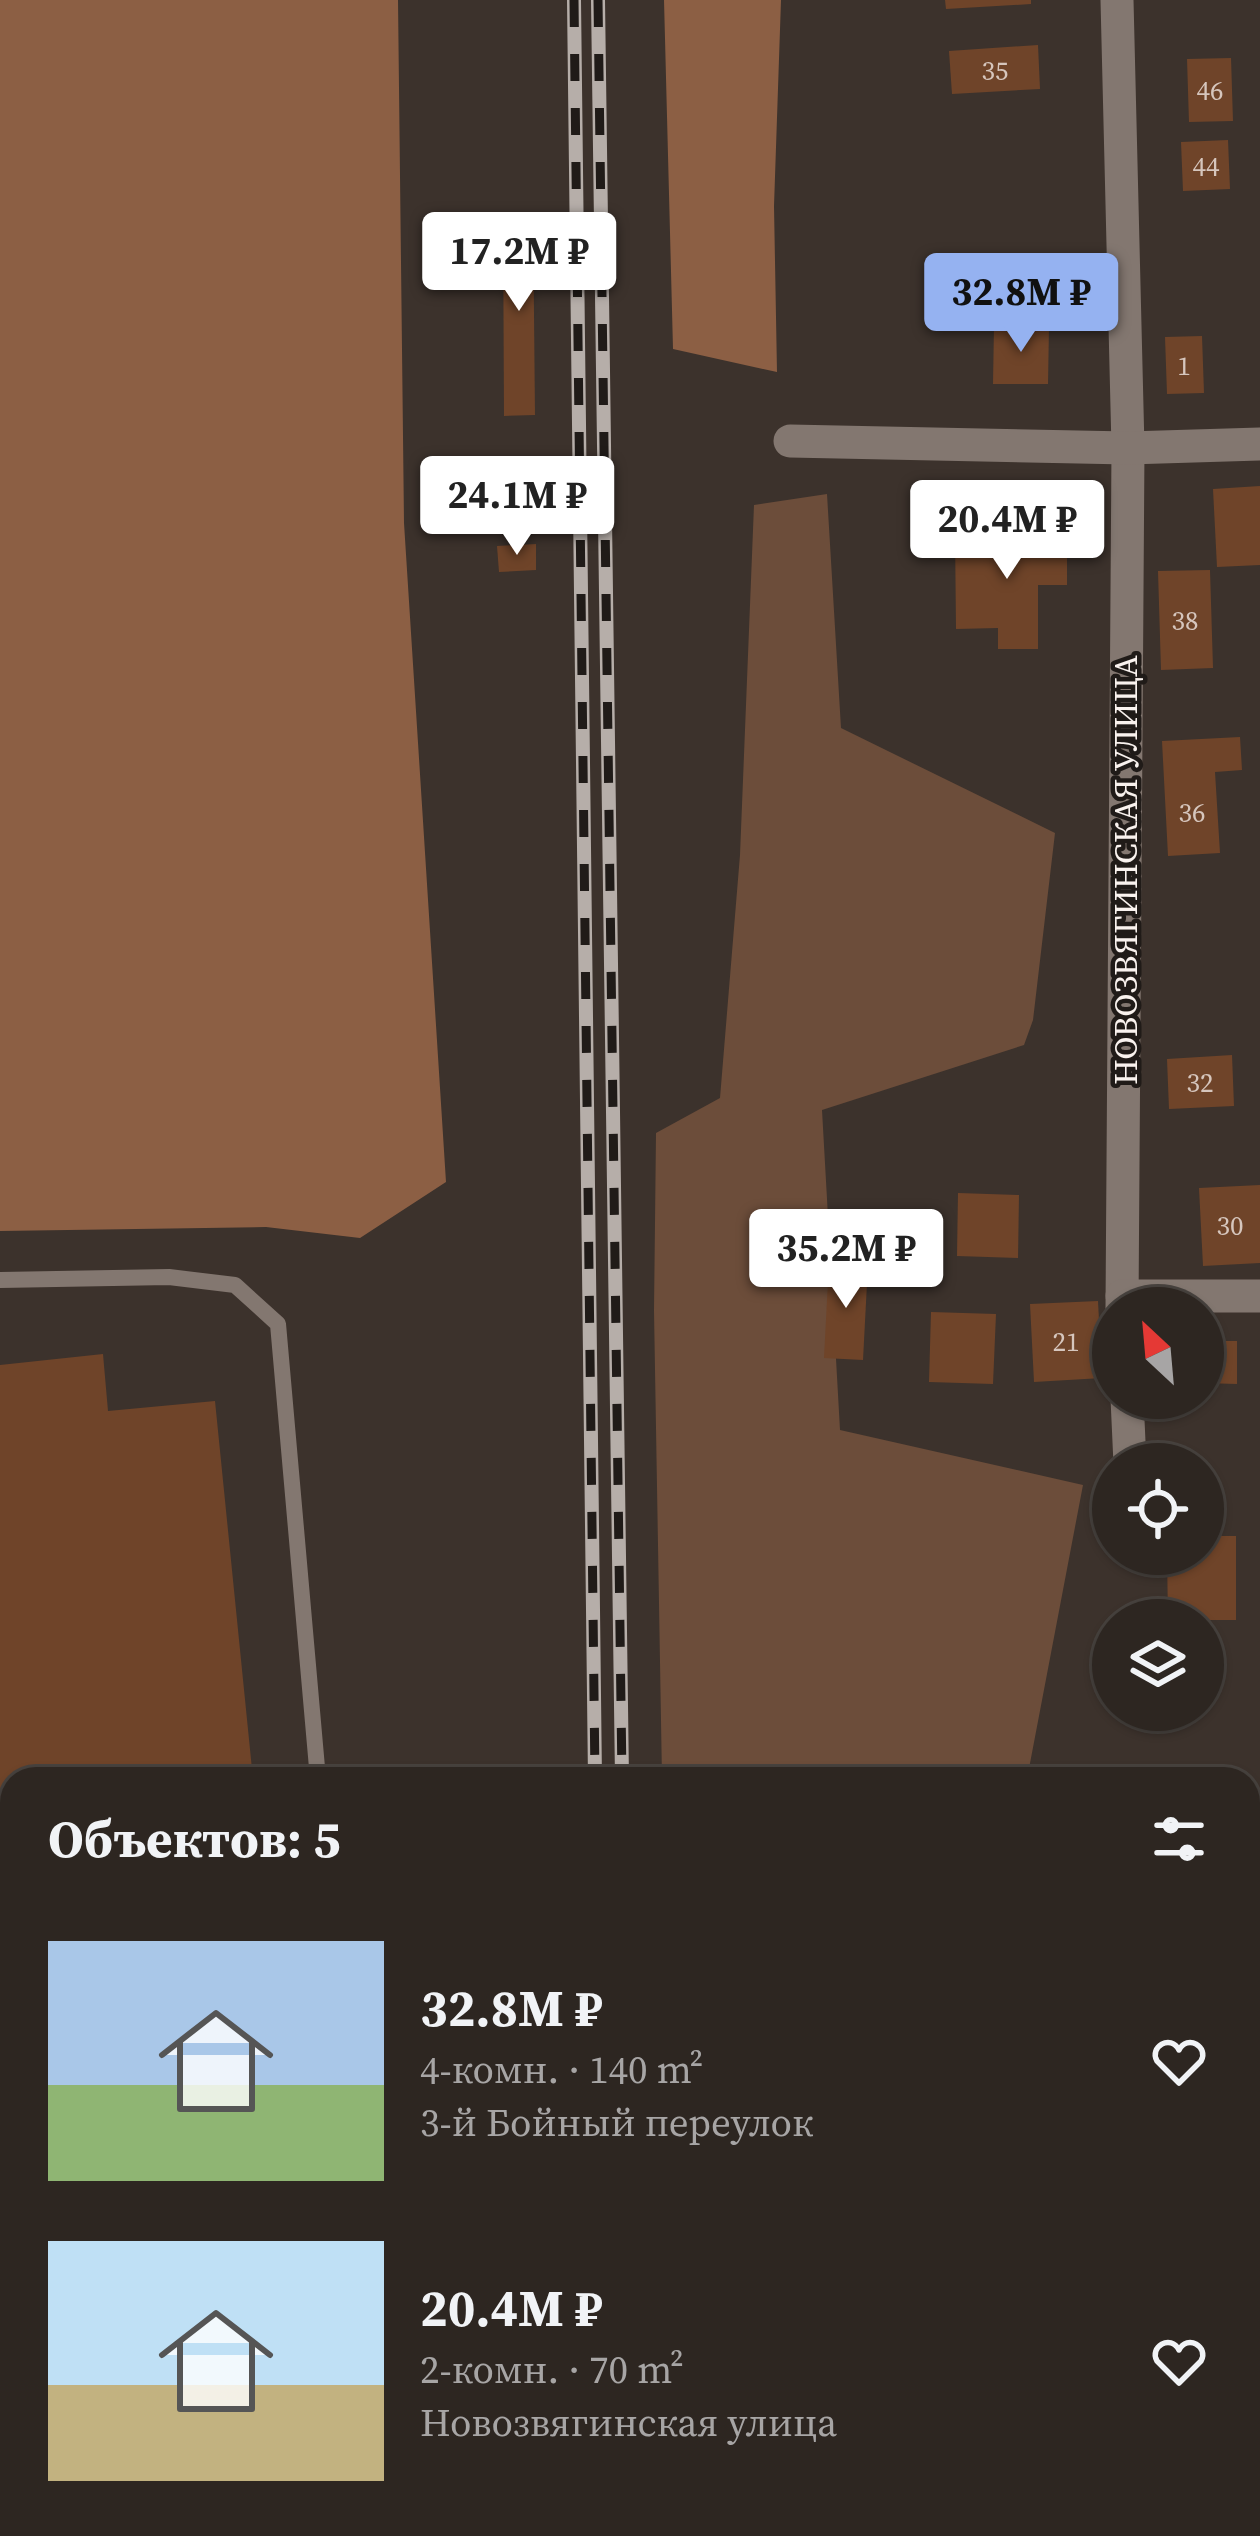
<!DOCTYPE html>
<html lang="ru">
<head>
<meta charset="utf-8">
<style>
  body { margin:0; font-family:"Source Serif 4",serif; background:#39322e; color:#f1f3f6; height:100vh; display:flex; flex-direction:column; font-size:45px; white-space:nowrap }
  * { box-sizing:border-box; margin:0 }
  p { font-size:39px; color:#a7a5a5 }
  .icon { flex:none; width:66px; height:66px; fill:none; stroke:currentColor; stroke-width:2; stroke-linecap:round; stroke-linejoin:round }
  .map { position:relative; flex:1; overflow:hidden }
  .side { position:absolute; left:0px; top:1767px; width:1260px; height:771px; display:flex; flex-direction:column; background:#2d2621; border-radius:36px 36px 0 0; box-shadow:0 3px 9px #0004,0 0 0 3px #48433f }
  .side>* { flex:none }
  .needle { width:78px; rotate:334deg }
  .fabs { position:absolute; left:1092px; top:1287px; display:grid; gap:24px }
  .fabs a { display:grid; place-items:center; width:132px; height:132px; border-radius:50%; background:#2d2621; box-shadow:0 3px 9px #0004,0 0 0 3px #48433f; font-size:60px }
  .price { position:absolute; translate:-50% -102px; padding:0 27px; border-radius:12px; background:#fff; color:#222; font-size:39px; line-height:78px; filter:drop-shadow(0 3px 6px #0008) }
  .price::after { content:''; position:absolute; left:50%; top:72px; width:36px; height:27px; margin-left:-18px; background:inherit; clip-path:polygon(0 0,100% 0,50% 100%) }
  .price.active { background:#95b2f1; color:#111 }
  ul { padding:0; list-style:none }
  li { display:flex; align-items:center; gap:36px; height:300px; padding:0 48px }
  li span { display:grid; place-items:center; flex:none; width:336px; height:240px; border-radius:0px; color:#555 }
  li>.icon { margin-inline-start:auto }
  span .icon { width:144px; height:144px; fill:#fffc; stroke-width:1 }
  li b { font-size:51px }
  h2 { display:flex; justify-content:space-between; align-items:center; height:144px; padding:0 48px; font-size:51px }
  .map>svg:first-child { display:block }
  .green { fill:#6c4d3a }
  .forest { fill:#8c5f44 }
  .building { fill:#6f4429 }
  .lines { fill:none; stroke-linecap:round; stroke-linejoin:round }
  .service { stroke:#837770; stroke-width:16 }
  .minor { stroke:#837770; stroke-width:33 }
  .rail-casing { stroke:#b6aea9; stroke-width:14 }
  .rail { stroke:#201b18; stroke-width:9; stroke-dasharray:27; stroke-linecap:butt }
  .labels { text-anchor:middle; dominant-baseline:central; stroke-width:9; stroke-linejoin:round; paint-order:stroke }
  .number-label { font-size:27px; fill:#d6c6bd }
  .street-label { font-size:33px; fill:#f9f2ee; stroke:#201b18 }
</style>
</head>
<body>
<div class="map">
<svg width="1260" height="2536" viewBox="0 0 1260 2536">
  <rect width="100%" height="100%" fill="#3c322c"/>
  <!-- green -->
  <g class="green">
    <polygon points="827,494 841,728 1055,833 1033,1020 1024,1045 822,1110 840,1430 1083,1485 1027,1779 662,1779 654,1311 656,1133 720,1098 740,855 754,505"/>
    <polygon points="1260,1961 1260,2536 1255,2536 1248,2009"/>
    <polygon points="697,2526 1003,2526 1003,2536 698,2536"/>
  </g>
  <!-- forest -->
  <g class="forest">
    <polygon points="0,0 398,0 404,523 446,1182 360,1238 266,1227 0,1231"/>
    <polygon points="664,0 781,0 774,206 777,372 673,349"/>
  </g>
  <!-- building -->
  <g class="building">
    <polygon points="945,0 1031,0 1031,4 946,9"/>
    <polygon points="1038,45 1040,89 952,94 949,51"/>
    <polygon points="1231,58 1233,121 1189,122 1187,59"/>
    <polygon points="1228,140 1230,189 1183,191 1181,142"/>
    <polygon points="503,212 533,212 535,415 504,416"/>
    <polygon points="989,254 990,306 944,307 942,255"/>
    <polygon points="994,326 1049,327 1048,384 993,384"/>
    <polygon points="1202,336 1204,393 1167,394 1165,337"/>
    <polygon points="1260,486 1260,565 1217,567 1213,489"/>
    <polygon points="1067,532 1067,585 1038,585 1038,649 998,649 998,628 956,629 955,533"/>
    <polygon points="536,544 536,570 499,572 497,546"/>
    <polygon points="1210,570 1213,668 1161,670 1158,571"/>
    <polygon points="1240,737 1242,770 1215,772 1220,853 1168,856 1162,741"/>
    <polygon points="1232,1055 1234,1106 1169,1109 1167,1059"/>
    <polygon points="1260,1185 1260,1263 1203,1266 1199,1188"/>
    <polygon points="958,1193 1019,1195 1018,1258 957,1256"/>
    <polygon points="829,1262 868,1264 863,1360 824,1358"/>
    <polygon points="1098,1301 1102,1378 1034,1382 1030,1304"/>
    <polygon points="931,1312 996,1314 993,1384 929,1382"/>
    <polygon points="1203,1341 1237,1341 1237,1384 1203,1383"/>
    <polygon points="103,1354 108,1411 215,1401 253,1779 12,1779 12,1832 0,1833 0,1365"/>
    <polygon points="1203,1536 1236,1536 1236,1620 1168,1620 1167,1554 1203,1554"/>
  </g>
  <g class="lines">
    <!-- service -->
    <g class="service">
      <polyline points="0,1280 169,1277 235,1285 278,1324 318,1779"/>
      <polyline points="0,1896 12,1894"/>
      <polyline points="382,2536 394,2526"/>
    </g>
    <!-- minor -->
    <g class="minor">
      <polyline points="1117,0 1128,448 1122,1308"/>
      <polyline points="790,441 1128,448 1260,444"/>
      <polyline points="1122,1296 1260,1296"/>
      <polyline points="1127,1398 1130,1464"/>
    </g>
    <defs>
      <g id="rail">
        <polyline points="574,0 595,1779"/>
        <polyline points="598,0 622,1779"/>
        <polyline points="604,2526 604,2536"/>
        <polyline points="633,2526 633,2536"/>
      </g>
    </defs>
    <!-- rail casing -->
    <use href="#rail" class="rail-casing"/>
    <!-- rail -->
    <use href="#rail" class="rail"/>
  </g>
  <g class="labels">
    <!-- number labels -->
    <g class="number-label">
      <text x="995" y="70">35</text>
      <text x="1210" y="90">46</text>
      <text x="1206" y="166">44</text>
      <text x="1184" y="365">1</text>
      <text x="1185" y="620">38</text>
      <text x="1192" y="812">36</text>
      <text x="1200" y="1082">32</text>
      <text x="1230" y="1225">30</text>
      <text x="1066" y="1341">21</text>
    </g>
    <!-- street labels -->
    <g class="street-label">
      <text transform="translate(1125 870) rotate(-90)">НОВОЗВЯГИНСКАЯ УЛИЦА</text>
    </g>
  </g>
</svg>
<div class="fabs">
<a><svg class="needle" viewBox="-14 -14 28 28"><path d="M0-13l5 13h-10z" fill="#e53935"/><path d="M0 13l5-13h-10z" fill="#a7a5a5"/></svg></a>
<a><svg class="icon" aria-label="locate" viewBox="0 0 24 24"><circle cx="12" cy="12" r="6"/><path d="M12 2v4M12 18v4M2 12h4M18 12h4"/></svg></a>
<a><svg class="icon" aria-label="layers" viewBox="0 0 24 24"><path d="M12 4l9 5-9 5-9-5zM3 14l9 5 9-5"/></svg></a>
</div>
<b class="price" style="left:519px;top:314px">17.2M ₽</b>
<b class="price active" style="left:1021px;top:355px">32.8M ₽</b>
<b class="price" style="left:517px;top:558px">24.1M ₽</b>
<b class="price" style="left:1007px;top:582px">20.4M ₽</b>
<b class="price" style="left:846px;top:1311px">35.2M ₽</b>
<section class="side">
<h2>Объектов: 5<svg class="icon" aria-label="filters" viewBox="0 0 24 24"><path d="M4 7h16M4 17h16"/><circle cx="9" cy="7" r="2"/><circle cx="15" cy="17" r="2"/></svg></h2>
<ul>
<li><span style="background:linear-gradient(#a9c7e8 60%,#8fb573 0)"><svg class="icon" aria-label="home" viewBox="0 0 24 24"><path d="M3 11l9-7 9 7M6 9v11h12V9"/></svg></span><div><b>32.8M ₽</b><p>4-комн. · 140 m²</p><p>3-й Бойный переулок</p></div><svg class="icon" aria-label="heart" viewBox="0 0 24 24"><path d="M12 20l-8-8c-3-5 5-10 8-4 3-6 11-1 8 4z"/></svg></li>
<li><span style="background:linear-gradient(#bfe0f5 60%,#c2b280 0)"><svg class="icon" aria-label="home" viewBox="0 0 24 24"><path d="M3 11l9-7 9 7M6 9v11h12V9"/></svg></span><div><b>20.4M ₽</b><p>2-комн. · 70 m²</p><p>Новозвягинская улица</p></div><svg class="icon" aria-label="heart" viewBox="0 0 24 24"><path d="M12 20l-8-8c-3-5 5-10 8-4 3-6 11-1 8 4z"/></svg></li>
</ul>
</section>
</div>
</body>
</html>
